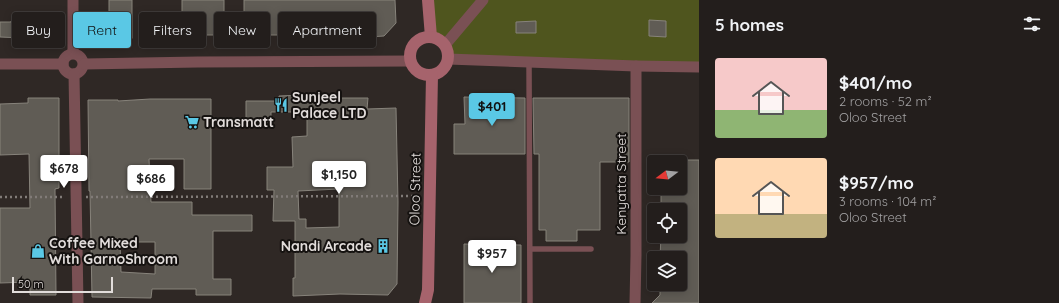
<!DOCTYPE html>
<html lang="en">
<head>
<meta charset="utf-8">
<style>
  body { margin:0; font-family:Quicksand,sans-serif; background:#2b2725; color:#f1f3f6; height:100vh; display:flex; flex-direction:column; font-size:15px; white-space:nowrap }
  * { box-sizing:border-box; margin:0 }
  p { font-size:13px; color:#a3a2a3 }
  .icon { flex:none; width:22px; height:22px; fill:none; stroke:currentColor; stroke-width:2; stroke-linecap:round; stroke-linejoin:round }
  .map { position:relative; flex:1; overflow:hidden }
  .side { display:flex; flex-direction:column; background:#231e1c; width:360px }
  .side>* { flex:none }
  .banner { position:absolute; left:12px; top:12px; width:380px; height:36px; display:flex; gap:8px }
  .needle { width:26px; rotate:254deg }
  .buttons { position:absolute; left:647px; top:155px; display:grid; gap:8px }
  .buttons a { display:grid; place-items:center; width:40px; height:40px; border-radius:4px; background:#231e1c; box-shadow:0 2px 10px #0003,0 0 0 1px #403c3b; font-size:20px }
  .scale { position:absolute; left:12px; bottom:10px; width:101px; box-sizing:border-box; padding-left:4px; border:2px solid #e2dddb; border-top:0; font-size:11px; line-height:14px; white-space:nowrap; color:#e2dddb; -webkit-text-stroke:3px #151210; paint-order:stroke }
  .price { position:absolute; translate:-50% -34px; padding:0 9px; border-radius:4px; background:#fff; color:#222; font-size:13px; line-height:26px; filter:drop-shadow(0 1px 2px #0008) }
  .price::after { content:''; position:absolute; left:50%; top:24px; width:12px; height:9px; margin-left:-6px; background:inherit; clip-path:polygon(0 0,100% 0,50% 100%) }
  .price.selected { background:#5ac8e5; color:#111 }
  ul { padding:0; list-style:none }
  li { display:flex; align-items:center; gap:12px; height:100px; padding:0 16px }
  li span { display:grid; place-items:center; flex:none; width:112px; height:80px; border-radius:4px; color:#555 }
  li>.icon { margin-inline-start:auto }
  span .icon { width:48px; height:48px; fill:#fffc; stroke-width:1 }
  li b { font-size:17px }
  h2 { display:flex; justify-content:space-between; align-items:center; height:48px; padding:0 16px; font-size:17px }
  .pill { padding:0 14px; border-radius:4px; background:#231e1c; box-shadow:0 2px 10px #0003,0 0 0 1px #403c3b; font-size:14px; line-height:36px }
  .pill.selected { background:#5ac8e5; color:#111 }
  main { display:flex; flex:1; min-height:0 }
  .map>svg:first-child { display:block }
  .green { fill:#4f551e }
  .building { fill:#605c55; stroke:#87837b; fill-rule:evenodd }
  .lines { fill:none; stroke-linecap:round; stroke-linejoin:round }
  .path { stroke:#817b78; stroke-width:2.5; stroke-dasharray:2 3; stroke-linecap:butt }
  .lane { stroke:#7a5054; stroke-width:5.5 }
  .street { stroke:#7a5054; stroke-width:11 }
  .secondary { stroke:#a6636c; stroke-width:12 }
  .labels { text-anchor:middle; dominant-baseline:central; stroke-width:4; stroke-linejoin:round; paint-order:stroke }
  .poi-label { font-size:14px; font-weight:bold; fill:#e2dddb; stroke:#151210; text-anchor:start }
  .street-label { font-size:14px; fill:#e2dddb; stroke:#151210 }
</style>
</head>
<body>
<main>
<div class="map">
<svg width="699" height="303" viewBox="0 0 699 303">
  <rect width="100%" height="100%" fill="#2f2825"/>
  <!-- green -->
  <path class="green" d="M430 0H699V65L451 57C448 42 445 41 433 34Z"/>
  <!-- building -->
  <g class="building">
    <rect x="109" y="0" width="23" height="38"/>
    <rect x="182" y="0" width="42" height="35"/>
    <polygon points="244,0 395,0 396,23 384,36 368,37 368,35 347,35 347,34 290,33 290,35 244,35"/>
    <polygon points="14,17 35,18 35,31 24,31 23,38 0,37 0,22 11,22 11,21 14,21"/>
    <polygon points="649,20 666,21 666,37 649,36"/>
    <polygon points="536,21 536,33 516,33 516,22"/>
    <path d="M303 95V98H368L367 109 396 108 398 202 397 284 388 295 340 294 293 296V278H295V221H273L274 190H267V167H293L292 137 307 136V112H271V123H246V101H279V96ZM339 189V227L306 228V219H299L298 191Z"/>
    <polygon points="464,97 525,98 525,154 454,154 454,124 465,124"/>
    <polygon points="28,98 59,98 59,188 55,189 56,295 30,295 30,282 0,283 0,208 30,208 29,154 0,155 0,104 28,103"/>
    <polygon points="533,98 629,98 629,162 600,162 600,230 577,230 577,241 546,241 546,230 539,230 539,154 534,154"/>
    <path d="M150 99H211V189H184V159H149L151 202H192V215H252V231H213V279H231V295H196V289H152L151 298 92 297 90 191H89L88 100H118V101ZM120 242H155V274L121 272Z"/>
    <polygon points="680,160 699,160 699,303 652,303 660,295 660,284 680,284 680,258 660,258 661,236 680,236 680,210 661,210 661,188 680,188"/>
    <polygon points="464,244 521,245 521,303 464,303"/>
  </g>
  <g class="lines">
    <!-- path -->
    <g class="path">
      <polyline points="0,197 65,197"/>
      <polyline points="86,197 417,196"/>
    </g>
    <!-- lane -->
    <g class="lane">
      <polyline points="529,62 530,303"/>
      <polyline points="530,249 591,249"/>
    </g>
    <!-- street -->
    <g class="street">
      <polyline points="73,0 73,53"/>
      <polyline points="445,45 483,0"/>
      <circle cx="73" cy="64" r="10"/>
      <polyline points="448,59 636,66 699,67"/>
      <polyline points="0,64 63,64"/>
      <polyline points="84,64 198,62 411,61"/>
      <polyline points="74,74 78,303"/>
      <polyline points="635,303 636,255 636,66"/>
    </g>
    <!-- secondary -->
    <g class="secondary">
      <polyline points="428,0 431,37"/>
      <circle cx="429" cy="56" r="19"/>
      <polyline points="425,303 428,290 432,75"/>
    </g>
  </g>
  <!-- icons -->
  <defs>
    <symbol id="restaurant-bare" viewBox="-9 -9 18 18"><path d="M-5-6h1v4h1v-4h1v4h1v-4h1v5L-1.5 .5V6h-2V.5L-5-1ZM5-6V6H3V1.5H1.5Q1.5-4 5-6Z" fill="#5ac8e5" stroke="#151210" stroke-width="2.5" paint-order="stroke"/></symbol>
    <symbol id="supermarket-bare" viewBox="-9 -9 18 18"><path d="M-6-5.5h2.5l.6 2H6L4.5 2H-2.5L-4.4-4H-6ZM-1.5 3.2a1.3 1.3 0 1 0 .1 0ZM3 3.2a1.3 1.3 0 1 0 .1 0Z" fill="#5ac8e5" stroke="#151210" stroke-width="2.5" paint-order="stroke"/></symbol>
    <symbol id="building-bare" viewBox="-9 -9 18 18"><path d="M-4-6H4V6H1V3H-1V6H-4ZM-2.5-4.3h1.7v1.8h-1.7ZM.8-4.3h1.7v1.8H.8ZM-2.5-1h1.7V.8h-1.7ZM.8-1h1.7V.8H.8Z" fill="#5ac8e5" stroke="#151210" stroke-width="2.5" paint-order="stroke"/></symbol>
    <symbol id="shop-bare" viewBox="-9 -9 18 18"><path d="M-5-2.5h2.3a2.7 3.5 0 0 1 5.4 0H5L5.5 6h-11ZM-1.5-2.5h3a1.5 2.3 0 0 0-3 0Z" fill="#5ac8e5" stroke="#151210" stroke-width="2.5" paint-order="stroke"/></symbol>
  </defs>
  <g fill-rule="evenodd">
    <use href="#restaurant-bare" x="271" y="95" width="20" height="20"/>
    <use href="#supermarket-bare" x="182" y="112" width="20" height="20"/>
    <use href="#building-bare" x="373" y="236" width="20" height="20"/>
    <use href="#shop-bare" x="28" y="241" width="20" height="20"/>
  </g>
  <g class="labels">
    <!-- poi labels -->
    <g class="poi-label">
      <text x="292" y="97">Sunjeel<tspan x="292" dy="16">Palace LTD</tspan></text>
      <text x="203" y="122">Transmatt</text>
      <text x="49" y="243">Coffee Mixed<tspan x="49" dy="16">With GarnoShroom</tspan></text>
      <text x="372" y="246" text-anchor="end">Nandi Arcade</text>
    </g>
    <!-- street labels -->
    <g class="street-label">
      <text transform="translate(621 184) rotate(-90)">Kenyatta Street</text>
      <text transform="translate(415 189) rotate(-89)">Oloo Street</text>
    </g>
  </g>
</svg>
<div class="buttons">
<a><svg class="needle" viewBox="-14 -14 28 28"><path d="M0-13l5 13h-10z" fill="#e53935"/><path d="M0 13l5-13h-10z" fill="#a3a2a3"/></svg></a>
<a><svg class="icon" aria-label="locate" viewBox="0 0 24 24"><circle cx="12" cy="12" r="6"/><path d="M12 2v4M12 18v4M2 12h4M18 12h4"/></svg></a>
<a><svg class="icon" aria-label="layers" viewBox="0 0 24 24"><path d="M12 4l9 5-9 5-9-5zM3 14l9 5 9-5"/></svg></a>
</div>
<div class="scale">50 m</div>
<b class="price selected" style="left:492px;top:127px">$401</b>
<b class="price" style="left:64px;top:189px">$678</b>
<b class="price" style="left:339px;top:195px">$1,150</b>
<b class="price" style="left:151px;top:199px">$686</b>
<b class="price" style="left:492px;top:274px">$957</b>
<div class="banner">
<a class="pill">Buy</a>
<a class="pill selected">Rent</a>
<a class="pill">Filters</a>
<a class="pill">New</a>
<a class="pill">Apartment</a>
</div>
</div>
<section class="side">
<h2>5 homes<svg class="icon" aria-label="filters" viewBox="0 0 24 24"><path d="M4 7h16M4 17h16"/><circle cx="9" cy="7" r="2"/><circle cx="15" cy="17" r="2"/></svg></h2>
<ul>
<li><span style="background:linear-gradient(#f6c9c9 65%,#8fb573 0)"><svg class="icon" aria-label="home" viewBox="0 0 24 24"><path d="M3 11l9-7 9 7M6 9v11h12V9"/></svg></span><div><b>$401/mo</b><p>2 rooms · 52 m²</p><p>Oloo Street</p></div></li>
<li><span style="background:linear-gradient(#ffd9b3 70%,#c2b280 0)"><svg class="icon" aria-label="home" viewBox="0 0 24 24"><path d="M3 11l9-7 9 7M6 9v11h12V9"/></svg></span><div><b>$957/mo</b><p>3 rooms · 104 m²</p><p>Oloo Street</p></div></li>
</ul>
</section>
</main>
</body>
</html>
